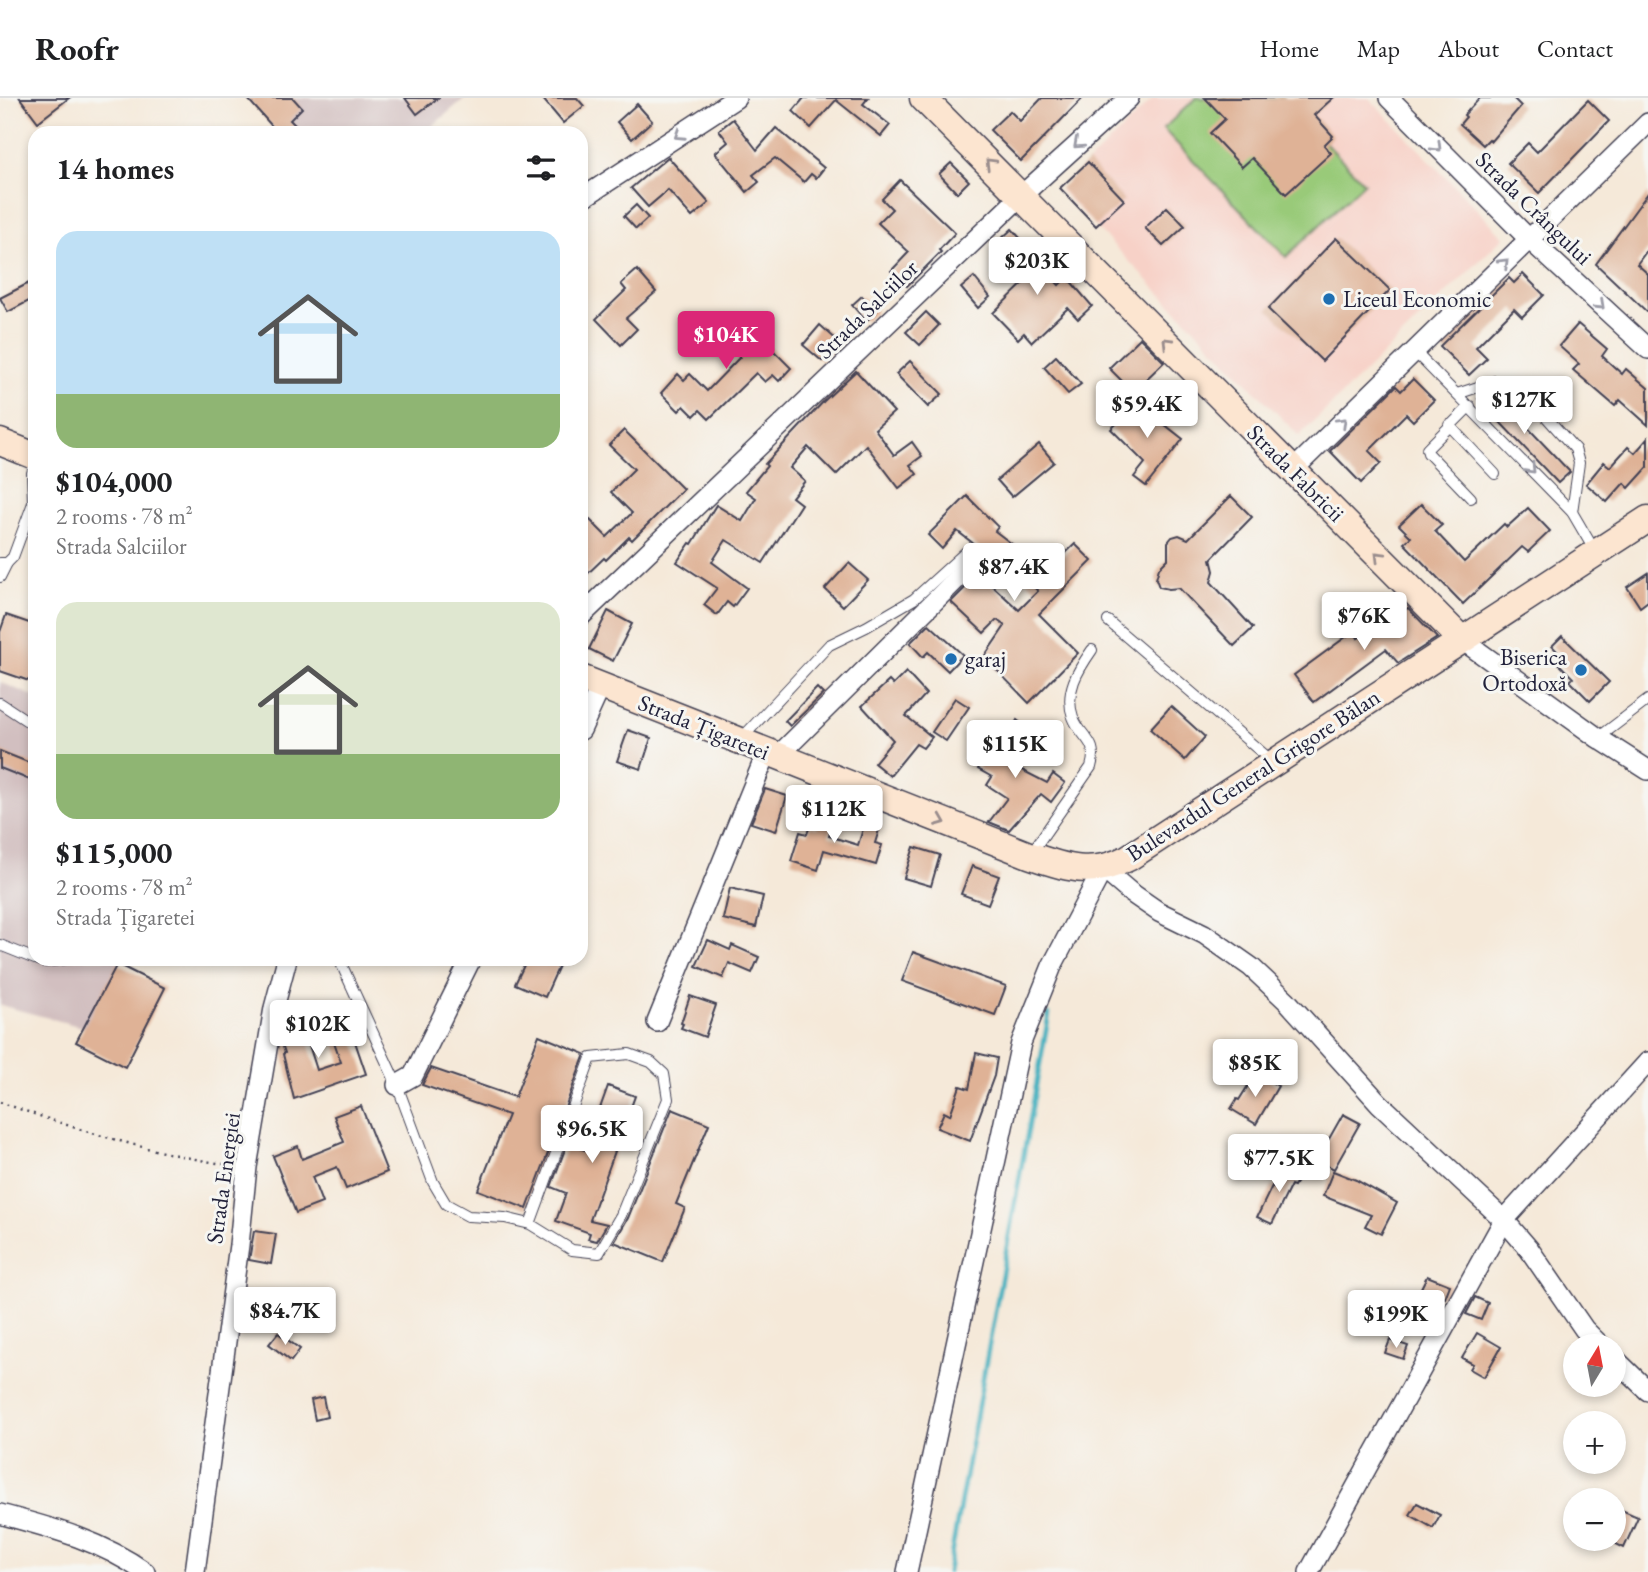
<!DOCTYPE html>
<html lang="en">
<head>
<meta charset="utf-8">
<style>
  body { margin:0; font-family:"EB Garamond",serif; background:#f2f2f2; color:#202124; height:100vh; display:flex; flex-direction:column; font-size:26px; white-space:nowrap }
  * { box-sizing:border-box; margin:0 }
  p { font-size:23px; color:#757577 }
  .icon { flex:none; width:38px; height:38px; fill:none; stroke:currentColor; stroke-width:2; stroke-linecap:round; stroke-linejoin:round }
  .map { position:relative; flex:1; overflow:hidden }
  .panel { position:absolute; left:28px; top:28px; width:560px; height:840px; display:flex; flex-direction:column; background:#fff; border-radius:21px; box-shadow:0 4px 10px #0003 }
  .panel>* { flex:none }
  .needle { width:46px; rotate:10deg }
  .buttons { position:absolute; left:1563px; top:1236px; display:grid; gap:14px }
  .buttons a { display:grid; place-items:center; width:63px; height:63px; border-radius:50%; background:#fff; box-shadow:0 4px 10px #0003; font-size:35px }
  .price { position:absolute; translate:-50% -60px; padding:0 16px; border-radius:7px; background:#fff; color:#222; font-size:23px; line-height:46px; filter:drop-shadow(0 2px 4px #0008) }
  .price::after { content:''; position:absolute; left:50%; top:42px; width:21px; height:16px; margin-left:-10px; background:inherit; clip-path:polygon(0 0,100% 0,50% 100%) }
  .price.current { background:#db2777; color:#fff }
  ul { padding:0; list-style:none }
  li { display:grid; align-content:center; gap:14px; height:371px; padding:0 28px }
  li span { display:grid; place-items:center; height:217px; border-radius:21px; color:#555 }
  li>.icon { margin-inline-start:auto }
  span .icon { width:126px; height:126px; fill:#fffc; stroke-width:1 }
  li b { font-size:30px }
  h2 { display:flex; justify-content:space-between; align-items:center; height:84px; padding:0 28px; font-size:30px }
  header { display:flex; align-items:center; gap:42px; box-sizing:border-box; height:98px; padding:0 35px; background:#fff; border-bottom:2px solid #e0e0e0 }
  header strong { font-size:33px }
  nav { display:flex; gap:38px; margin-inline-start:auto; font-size:24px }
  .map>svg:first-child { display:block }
  .built { fill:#f7d1c7 }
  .industrial { fill:#d2bfc0 }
  .green { fill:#99ca79; stroke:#5e765a; stroke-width:2 }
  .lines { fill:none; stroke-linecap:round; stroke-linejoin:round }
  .stream { stroke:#43b1c0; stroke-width:4.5 }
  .building { fill:#dfb296 }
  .service-casing { stroke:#424053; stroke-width:12 }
  .minor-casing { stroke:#424053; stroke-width:22 }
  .secondary-casing { stroke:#424053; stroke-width:29 }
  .path { stroke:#424053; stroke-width:2.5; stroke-dasharray:2 5; stroke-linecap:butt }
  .service { stroke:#fff; stroke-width:10 }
  .minor { stroke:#fff; stroke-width:19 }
  .secondary { stroke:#fce5d0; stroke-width:26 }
  .oneway { stroke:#9c9ca7 }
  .oneway2 { stroke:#9a8d8d }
  .poi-dot { fill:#1f6fb2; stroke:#f6f6f2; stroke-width:2.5 }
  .labels { text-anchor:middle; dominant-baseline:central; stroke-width:6; stroke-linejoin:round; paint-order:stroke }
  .street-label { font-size:23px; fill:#22223b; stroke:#f6f6f2 }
  .poi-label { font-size:23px; fill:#22223b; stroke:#f6f6f2; text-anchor:start }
</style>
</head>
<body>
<header>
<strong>Roofr</strong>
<nav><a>Home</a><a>Map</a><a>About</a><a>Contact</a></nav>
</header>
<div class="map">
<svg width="1648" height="1474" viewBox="0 0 1648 1474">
  <rect width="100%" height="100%" fill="#f6f6f2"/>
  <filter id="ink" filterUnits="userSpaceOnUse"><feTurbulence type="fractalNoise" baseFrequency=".0143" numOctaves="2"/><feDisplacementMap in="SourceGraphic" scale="14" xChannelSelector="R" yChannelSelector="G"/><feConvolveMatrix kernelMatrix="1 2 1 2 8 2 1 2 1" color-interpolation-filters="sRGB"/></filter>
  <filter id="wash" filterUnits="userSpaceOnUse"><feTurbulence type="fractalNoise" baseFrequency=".00686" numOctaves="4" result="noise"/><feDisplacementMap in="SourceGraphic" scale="28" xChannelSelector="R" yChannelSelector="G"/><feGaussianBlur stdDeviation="1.57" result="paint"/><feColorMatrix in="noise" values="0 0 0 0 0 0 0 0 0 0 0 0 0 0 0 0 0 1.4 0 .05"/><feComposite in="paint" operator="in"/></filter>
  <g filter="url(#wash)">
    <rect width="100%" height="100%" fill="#f5e9d9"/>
    <!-- built -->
    <polygon class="built" points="1154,0 1369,0 1504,139 1299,338 1060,92"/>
    <!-- industrial -->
    <g class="industrial">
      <polygon points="258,0 465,0 424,35 284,35"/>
      <polygon points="0,584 35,599 35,861 121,861 86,930 0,907"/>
    </g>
    <!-- green -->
    <polygon class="green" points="1196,0 1283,0 1364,85 1286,159 1163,31"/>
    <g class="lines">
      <!-- stream -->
      <polyline class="stream" points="948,1474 1049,916"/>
    </g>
    <g id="blocks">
      <!-- building -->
      <g class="building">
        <polygon points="20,0 69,0 38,24"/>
        <polygon points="247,0 293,0 302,10 290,22 296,28 288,35 278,35"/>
        <polygon points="405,0 438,0 417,16"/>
        <polygon points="542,0 577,0 584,8 563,25"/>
        <polygon points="804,0 868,0 863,6 890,27 881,38 836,2 811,30 793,13"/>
        <polygon points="1042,0 1083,0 1021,63 990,32 1010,13 1020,23"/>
        <polygon points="1205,0 1333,0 1314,17 1333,38 1324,47 1331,55 1286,96 1252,60 1242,69 1210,35 1225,21"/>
        <polygon points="1480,0 1513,0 1521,8 1491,43 1489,41 1483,47 1460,26 1466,19 1464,17"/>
        <polygon points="1588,2 1609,23 1539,95 1508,65 1528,45 1537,54"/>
        <polygon points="637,6 652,23 632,41 617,24"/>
        <polygon points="733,21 757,52 776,30 824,70 816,80 811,76 804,84 775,60 753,77 759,84 747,94 715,55 728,44 719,32"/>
        <polygon points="668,59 709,105 692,119 668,92 648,109 631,90"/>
        <polygon points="1088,64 1124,102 1096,128 1060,90"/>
        <polygon points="951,65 969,83 957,95 939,76"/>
        <polygon points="900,82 955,135 939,152 941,154 907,188 891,173 909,154 878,125 892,111 882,101"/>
        <polygon points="1648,95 1648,151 1637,166 1648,176 1648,215 1596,166"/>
        <polygon points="636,107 648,120 636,131 624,118"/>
        <polygon points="1167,109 1185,128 1163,148 1145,130"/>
        <polygon points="1012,131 1028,149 1025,152 1059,187 1067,179 1092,208 1078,221 1068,210 1032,244 1024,235 1018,241 993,215 1032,177 1000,142"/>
        <polygon points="1336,140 1390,192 1322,263 1268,211"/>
        <polygon points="637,172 656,194 626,220 637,231 621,247 596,221 626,192 621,186"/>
        <polygon points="1523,176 1544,197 1522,219 1514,211 1476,249 1487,260 1469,277 1440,248 1509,180 1514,185"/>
        <polygon points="974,179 990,199 978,210 961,190"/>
        <polygon points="35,182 35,200 8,214 0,200"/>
        <polygon points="862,198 876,214 866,223 852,207"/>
        <polygon points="926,214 939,227 920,247 906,234"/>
        <polygon points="709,217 742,242 753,232 791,270 779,283 773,277 765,284 756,275 709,321 700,312 694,318 684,308 679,313 661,295 678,276 684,282 690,276 707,293 740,259 719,239 711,249 697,238 707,226 703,223"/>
        <polygon points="1578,226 1607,251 1602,258 1622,276 1626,271 1648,290 1648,327 1620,302 1615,308 1573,272 1579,266 1559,248"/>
        <polygon points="820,227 839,244 822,263 803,247"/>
        <polygon points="1140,240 1164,264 1133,294 1109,270"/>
        <polygon points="1056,258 1081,286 1068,296 1044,269"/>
        <polygon points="910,263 942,296 928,309 896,276"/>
        <polygon points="856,273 894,314 875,331 894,357 912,344 922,358 910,367 917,376 899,390 866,347 836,377 808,349 790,370 805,383 792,399 801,406 763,465 726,442 712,464 747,490 733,509 727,504 717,517 704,507 717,490 677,464 690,445 692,446 716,407 742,423 756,400 746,393 767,368 765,366 824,303"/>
        <polygon points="1413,281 1434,302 1413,323 1406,316 1369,353 1381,365 1361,385 1330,353 1396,288 1401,293"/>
        <polygon points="1492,292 1570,374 1558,385 1478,301"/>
        <polygon points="1141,302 1164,326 1183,341 1146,388 1134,379 1145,365 1111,331"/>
        <polygon points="624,332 683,391 632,442 629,439 606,462 604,460 581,482 581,413 607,439 632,415 611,394 634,371 609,347"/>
        <polygon points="1648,340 1648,369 1629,390 1624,385 1607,404 1586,386 1604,364 1610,369 1628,349 1635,355"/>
        <polygon points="1039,346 1054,364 1012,399 997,382"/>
        <polygon points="967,398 998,429 995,433 1047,473 1075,446 1092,463 1039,516 1078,555 1029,605 984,559 1005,528 997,522 984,535 951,504 973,482 978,486 984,480 1019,512 1038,493 1019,475 1017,479 957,433 942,451 928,437"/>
        <polygon points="1231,398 1252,419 1211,461 1214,473 1211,484 1253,530 1234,548 1179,490 1169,491 1159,489 1156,481 1159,470 1168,461 1168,444 1172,439 1179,437 1188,441"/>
        <polygon points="1421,406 1442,427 1435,433 1464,464 1504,426 1507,429 1528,410 1550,433 1528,454 1522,449 1463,506 1404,445 1411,439 1399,427"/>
        <polygon points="849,465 868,482 843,508 825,491"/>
        <polygon points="1648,475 1648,503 1640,509 1627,489"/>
        <polygon points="1408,510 1437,540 1398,565 1386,551 1314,604 1294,577 1354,533 1358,540"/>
        <polygon points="608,513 632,526 613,563 589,551"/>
        <polygon points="6,517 35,527 35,585 0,573 0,534"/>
        <polygon points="929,526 963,557 948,573 928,554 923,559 910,545"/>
        <polygon points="1562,538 1609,584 1590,603 1570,583 1573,580 1557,564 1562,558 1552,548"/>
        <polygon points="906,574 926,596 906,618 932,639 923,650 916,646 890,678 874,665 893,642 862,608 889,583 893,587"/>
        <polygon points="817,590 823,596 790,628 785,623"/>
        <polygon points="955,600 969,609 946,643 932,634"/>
        <polygon points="1171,608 1205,639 1185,662 1150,631"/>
        <polygon points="1017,622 1031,633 1015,654 1019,656 1012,667 1047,685 1053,676 1065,685 1051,704 1041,696 1009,732 989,724 1007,700 987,687 992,679 978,671 992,645 1002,651"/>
        <polygon points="628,632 651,640 641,671 617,663"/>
        <polygon points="0,653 35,667 35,684 0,670"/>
        <polygon points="765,691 787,698 776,733 751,725"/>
        <polygon points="822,714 835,718 829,738 858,747 864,728 879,732 875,745 882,747 876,767 824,752 818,772 791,763 800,734 807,736 810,728 817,730"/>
        <polygon points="914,749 940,757 931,788 904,780"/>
        <polygon points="972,768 999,778 988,806 961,796"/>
        <polygon points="730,790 763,798 756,829 723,821"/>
        <polygon points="708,842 730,852 732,847 759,859 752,875 729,865 723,880 696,868"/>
        <polygon points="913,854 1006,888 995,917 902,883"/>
        <polygon points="527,861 562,861 545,899 515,886"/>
        <polygon points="117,866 165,890 125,969 76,944"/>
        <polygon points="690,898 716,907 705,939 681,930 683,926 681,925"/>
        <polygon points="315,921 320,940 308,944 317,972 341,964 332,938 351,932 366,976 294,1001 283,956 285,955 281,943 283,931"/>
        <polygon points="539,937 585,956 527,1111 478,1092 508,1017 422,987 431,970 515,999"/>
        <polygon points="976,955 997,960 994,978 970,1043 937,1030 944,1014 950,1017 960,988 969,991"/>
        <polygon points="1256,975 1278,988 1256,1026 1231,1011 1237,1001 1239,1002"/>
        <polygon points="608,988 635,998 590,1122 607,1126 597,1143 588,1141 590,1135 556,1123 566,1095 551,1089 567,1046 585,1052"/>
        <polygon points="361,1008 387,1074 346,1091 337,1069 312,1079 322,1105 296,1115 273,1058 298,1048 302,1061 344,1044 334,1018"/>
        <polygon points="672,1011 709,1026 676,1106 685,1110 663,1164 614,1144 628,1120"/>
        <polygon points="1343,1016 1360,1025 1334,1071 1317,1062"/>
        <polygon points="1288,1066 1302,1075 1294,1088 1291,1087 1272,1126 1257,1119 1272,1088 1274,1089"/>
        <polygon points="1333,1073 1356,1082 1397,1105 1381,1136 1365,1128 1371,1117 1323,1098"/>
        <polygon points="254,1133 276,1136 271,1166 249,1162"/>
        <polygon points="1427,1178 1450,1187 1445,1200 1421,1190"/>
        <polygon points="1475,1199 1488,1205 1481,1222 1466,1216"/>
        <polygon points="278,1235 300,1251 291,1263 269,1246"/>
        <polygon points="1477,1235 1501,1249 1484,1279 1470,1271 1473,1266 1462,1260"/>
        <polygon points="1390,1242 1408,1248 1403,1261 1385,1255"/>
        <polygon points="323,1299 327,1319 315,1322 311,1302"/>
        <polygon points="1417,1405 1440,1417 1433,1430 1410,1417"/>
        <polygon points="1619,1411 1638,1419 1624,1450 1614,1445 1614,1424"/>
      </g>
    </g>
  </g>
  <g filter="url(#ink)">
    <use href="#blocks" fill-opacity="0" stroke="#424053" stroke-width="2"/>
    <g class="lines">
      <defs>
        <g id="service">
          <polyline points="1414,253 1572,414 1596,455"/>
          <polyline points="1457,296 1496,283 1508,284 1522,292 1575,351 1579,365 1572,414"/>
          <polyline points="1470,308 1427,351 1428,355 1471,400"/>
          <polyline points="1449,327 1495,376"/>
          <polyline points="0,465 7,465 13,459 33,405 32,375 35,364"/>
          <polyline points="0,479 7,465"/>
          <polyline points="1108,523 1273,664"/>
          <polyline points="0,605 35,628"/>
          <polyline points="742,640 829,547 866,529 914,501 968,452"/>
          <polyline points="1598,640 1648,602"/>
          <path d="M1032 754 1091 669C1099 642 1081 641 1073 619 1064 594 1078 572 1092 552"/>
          <polyline points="0,847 35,861"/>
          <polyline points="36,861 44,864 66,861"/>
          <polyline points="339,861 397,987 433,1084 446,1106 468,1118 505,1120 530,1126 572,1152 599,1155 621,1117 668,1001 664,976 651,964 629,956 591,960 530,1126"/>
        </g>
        <g id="minor">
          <polyline points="1389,0 1529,141 1648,251"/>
          <polyline points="581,101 736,0"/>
          <polyline points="1293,372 1648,25"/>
          <polyline points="581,518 1022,97 1129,0"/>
          <polyline points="1461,541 1598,640 1648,672"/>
          <polyline points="581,632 601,588"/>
          <polyline points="778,658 972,466"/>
          <polyline points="657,924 767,654"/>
          <polyline points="397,987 413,978 471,861"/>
          <polyline points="1614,1260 1648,1293"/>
          <path d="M0 1416C52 1430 100 1442 145 1474"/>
          <polyline points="195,1474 239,1147 247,1069 274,910 287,861"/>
          <polyline points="907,1474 1021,945 1052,868 1103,771 1130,794 1159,814 1204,836 1251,869 1287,903 1379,1005 1504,1122 1529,1151 1584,1231 1601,1248"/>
          <polyline points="1309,1474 1504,1122 1648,964"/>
        </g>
        <g id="secondary">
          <polyline points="923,0 1461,541"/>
          <polyline points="0,344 35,358"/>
          <path d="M581 580 1029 757C1066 770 1092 779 1128 760L1648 421"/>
        </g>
      </defs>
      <!-- service casing -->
      <use href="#service" class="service-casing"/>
      <!-- minor casing -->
      <use href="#minor" class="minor-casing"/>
      <!-- secondary casing -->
      <use href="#secondary" class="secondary-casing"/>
      <!-- path -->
      <path class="path" d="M0 1004C74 1031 152 1055 229 1067"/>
      <!-- service -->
      <use href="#service" class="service"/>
      <!-- minor -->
      <use href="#minor" class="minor"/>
      <!-- secondary -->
      <use href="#secondary" class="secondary"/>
    </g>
    <!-- one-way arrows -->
    <defs><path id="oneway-chevron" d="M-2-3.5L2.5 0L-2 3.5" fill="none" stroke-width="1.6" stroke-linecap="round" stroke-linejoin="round" transform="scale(1.75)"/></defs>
    <g class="oneway">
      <use href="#oneway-chevron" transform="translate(679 37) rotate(147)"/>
      <use href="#oneway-chevron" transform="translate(1078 46) rotate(138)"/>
      <use href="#oneway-chevron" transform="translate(1437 49) rotate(45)"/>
      <use href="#oneway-chevron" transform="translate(1504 165) rotate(-44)"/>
      <use href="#oneway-chevron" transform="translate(1600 207) rotate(43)"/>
      <use href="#oneway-chevron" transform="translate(1342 324) rotate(-44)"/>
      <use href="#oneway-chevron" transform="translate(1531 371) rotate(46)"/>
    </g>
    <g class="oneway2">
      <use href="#oneway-chevron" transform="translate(990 65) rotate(-135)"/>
      <use href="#oneway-chevron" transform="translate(1167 244) rotate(-135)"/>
      <use href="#oneway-chevron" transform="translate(1379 458) rotate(-135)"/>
      <use href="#oneway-chevron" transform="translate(941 723) rotate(22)"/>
    </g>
  </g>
  <!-- markers -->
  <g class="poi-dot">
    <circle cx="1329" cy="201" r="7"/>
    <circle cx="951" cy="561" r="7"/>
    <circle cx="1581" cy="572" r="7"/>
  </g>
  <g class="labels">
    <!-- street labels -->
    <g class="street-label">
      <text transform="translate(1534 110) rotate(44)">Strada Crângului</text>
      <text transform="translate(867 211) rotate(-44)">Strada Salciilor</text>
      <text transform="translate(1296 375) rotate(45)">Strada Fabricii</text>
      <text transform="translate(704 629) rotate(22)">Strada Țigaretei</text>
      <text transform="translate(1253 677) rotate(-33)">Bulevardul General Grigore Bălan</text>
      <text transform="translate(223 1080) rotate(-82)">Strada Energiei</text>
    </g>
    <!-- poi labels -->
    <g class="poi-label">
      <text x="1343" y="201">Liceul Economic</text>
      <text x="1567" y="559" text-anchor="end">Biserica<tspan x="1567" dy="26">Ortodoxă</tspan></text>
      <text x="965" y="561">garaj</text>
    </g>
  </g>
</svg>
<div class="buttons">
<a><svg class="needle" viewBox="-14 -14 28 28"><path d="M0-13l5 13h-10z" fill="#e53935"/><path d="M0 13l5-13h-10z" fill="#757577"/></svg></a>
<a>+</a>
<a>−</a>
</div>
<b class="price" style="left:1037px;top:199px">$203K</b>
<b class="price current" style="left:726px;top:273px">$104K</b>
<b class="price" style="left:1524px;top:338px">$127K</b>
<b class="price" style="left:1147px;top:342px">$59.4K</b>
<b class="price" style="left:1014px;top:505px">$87.4K</b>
<b class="price" style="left:1364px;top:554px">$76K</b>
<b class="price" style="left:1015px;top:682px">$115K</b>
<b class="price" style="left:834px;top:747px">$112K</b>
<b class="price" style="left:318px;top:962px">$102K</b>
<b class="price" style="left:1255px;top:1001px">$85K</b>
<b class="price" style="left:592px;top:1067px">$96.5K</b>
<b class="price" style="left:1279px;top:1096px">$77.5K</b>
<b class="price" style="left:285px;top:1249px">$84.7K</b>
<b class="price" style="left:1396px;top:1252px">$199K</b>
<section class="panel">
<h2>14 homes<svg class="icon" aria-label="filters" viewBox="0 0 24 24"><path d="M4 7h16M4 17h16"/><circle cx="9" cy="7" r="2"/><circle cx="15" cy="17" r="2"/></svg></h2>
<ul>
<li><span style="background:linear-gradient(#bfe0f5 75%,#8fb573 0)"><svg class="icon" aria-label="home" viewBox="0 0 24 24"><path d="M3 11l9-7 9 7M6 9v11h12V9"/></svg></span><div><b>$104,000</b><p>2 rooms · 78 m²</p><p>Strada Salciilor</p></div></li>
<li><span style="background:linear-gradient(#dfe7d0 70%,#8fb573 0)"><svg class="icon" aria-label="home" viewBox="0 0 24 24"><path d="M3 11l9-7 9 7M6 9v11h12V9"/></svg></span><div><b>$115,000</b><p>2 rooms · 78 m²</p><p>Strada Țigaretei</p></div></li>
</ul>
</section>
</div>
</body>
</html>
